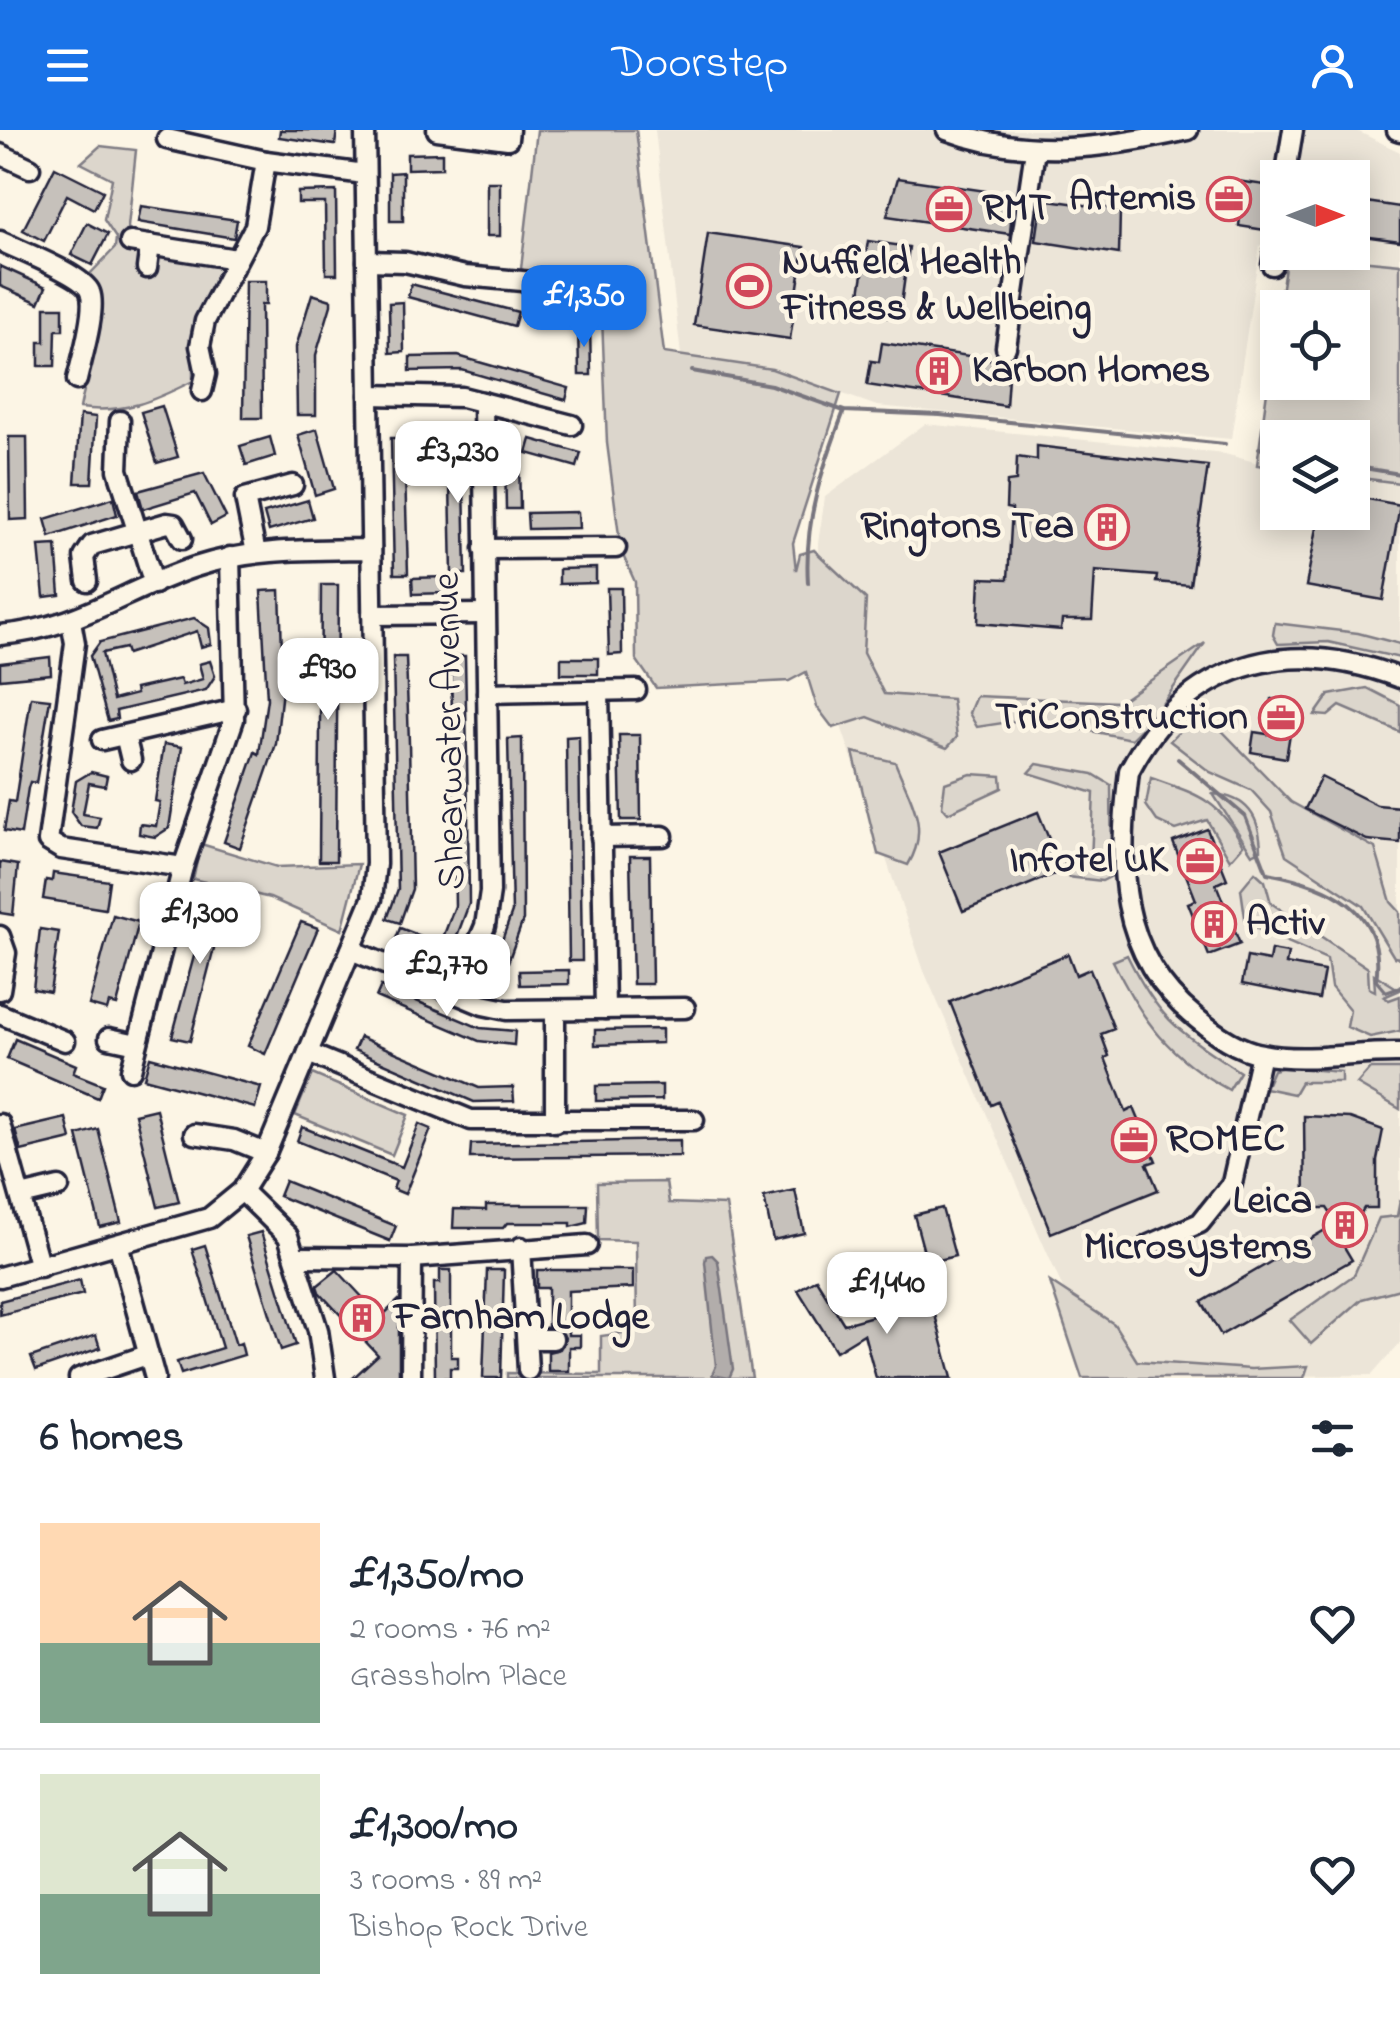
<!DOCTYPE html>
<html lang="en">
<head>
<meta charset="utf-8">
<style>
  body { margin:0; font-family:"Indie Flower",sans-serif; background:#f6f6f7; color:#1f2937; height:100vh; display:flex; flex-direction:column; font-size:38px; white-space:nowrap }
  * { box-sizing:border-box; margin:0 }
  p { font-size:32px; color:#747a83 }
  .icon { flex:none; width:55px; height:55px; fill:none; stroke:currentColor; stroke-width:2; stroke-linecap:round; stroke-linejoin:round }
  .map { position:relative; height:1248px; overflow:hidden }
  .sheet { display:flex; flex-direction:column; background:#fff; flex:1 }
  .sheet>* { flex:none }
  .needle { width:65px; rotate:90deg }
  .fabs { position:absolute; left:1260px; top:30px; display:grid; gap:20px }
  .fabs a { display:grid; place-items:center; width:110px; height:110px; border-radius:0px; background:#fff; box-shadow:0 5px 25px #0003; font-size:50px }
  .price { position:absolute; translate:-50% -85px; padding:0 22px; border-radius:20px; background:#fff; color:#222; font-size:32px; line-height:65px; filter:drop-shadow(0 2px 5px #0008) }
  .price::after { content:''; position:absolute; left:50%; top:60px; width:30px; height:22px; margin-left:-15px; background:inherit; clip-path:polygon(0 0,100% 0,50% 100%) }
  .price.current { background:#1a73e8; color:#fff }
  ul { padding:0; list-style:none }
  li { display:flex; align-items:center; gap:30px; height:250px; padding:0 40px }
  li+li { border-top:2px solid #e0e1e3 }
  li span { display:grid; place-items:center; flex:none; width:280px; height:200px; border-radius:0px; color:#555 }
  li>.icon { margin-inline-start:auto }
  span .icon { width:120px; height:120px; fill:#fffc; stroke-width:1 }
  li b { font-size:42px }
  h2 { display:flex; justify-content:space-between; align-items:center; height:120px; padding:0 40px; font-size:42px }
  header { display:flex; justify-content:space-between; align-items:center; height:130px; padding:0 40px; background:#1a73e8; color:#fff; font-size:45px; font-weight:600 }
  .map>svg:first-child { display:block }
  .built { fill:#ece5d8 }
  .green { fill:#dcd6cc; stroke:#7f7c84; stroke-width:2.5 }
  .water { fill:#b2adab; stroke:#78757e; stroke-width:2.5 }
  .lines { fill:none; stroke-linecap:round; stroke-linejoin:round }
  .stream { stroke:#78757e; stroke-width:4 }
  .building { fill:#c6c1bb; stroke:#22223b; stroke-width:2.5 }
  .minor-casing { stroke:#22223b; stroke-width:25 }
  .minor { stroke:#fcf5e5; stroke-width:18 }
  .labels { text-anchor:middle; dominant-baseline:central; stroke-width:9; stroke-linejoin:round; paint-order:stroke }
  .poi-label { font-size:40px; font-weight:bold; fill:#22223b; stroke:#fcf5e5; text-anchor:start }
  .street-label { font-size:40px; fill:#22223b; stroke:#fcf5e5 }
</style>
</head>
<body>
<header><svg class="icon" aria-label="menu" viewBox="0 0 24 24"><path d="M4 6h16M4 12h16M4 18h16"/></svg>Doorstep<svg class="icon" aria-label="person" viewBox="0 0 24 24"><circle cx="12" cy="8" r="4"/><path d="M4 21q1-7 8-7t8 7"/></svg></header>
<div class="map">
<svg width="1400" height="1248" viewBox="0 0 1400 1248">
  <rect width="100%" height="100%" fill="#fcf5e5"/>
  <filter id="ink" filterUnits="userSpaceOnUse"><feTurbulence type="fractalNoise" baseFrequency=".01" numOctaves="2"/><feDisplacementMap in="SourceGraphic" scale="20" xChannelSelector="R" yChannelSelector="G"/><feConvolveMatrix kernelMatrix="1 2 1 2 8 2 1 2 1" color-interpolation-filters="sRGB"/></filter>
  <g filter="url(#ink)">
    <!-- built -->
    <g class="built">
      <polygon points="655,0 1355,0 1400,22 1400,134 1320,123 1352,122 1352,48 1278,48 1277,117 1260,115 1231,309 877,276 772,239 681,225"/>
      <polygon points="925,294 1225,324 1277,338 1278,382 1352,382 1353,347 1400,353 1400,1213 1372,1245 1102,1248 924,841 819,531 818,413 825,367"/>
    </g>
    <!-- green -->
    <g class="green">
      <polygon points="537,0 636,0 664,223 772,239 841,264 793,413 796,440 800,424 814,420 866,469 863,523 884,564 952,569 957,607 947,618 868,587 833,598 817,577 806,542 789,551 656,558 636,529 635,452 621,421 607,313 602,187 590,169 521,139"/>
      <path d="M100 16 136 20 128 97 131 117 219 134 220 141 202 175 193 217V251C153 271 125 284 80 278 87 239 117 176 88 146L115 118 116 108 104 90 112 49 81 33Z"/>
      <polygon points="1287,123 1400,134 1400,353 1353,347 1352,308 1278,308 1277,338 1257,335 1277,188 1278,252 1352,252 1352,178 1279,177"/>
      <polygon points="1275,493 1358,503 1400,514 1400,528 1328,512 1278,514 1273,505"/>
      <polygon points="1205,513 1153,587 1131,609 1029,589 977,597 969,583 976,566 1119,572"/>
      <polygon points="1367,558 1400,575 1400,602 1340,576 1328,586 1315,585 1329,565"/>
      <polygon points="1201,579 1291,672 1375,718 1391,772 1400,782 1400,828 1394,827 1363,776 1286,725 1271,682 1251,660 1210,642 1170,611"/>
      <path d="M853 622 895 632C910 670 931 697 908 735L878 724Z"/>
      <polygon points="1037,634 1093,644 1111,655 1112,746 1102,751 1068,747 1064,730 1091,731 1094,663 1029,643"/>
      <polygon points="971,644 1001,646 1002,658 948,683 942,676 945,653"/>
      <path d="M1151 648C1199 665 1218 669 1243 715L1230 730 1207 690 1176 700 1157 691 1146 675Z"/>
      <path d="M1213 664C1248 667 1260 687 1261 720L1252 724Z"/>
      <polygon points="201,714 277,737 359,734 342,800 270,768 193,749"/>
      <polygon points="1255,742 1265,751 1271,773 1368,838 1369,858 1375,861 1374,844 1400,860 1384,867 1389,870 1400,866 1400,901 1370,907 1347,897 1350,880 1331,857 1327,829 1246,794 1241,759"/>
      <path d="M1127 825C1160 892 1179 901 1240 942L1229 960C1170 928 1142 891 1113 831Z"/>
      <polygon points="1284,937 1341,942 1341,952 1301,952 1294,964 1265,958 1273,940"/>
      <polygon points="1370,939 1400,939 1400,979 1357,954"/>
      <polygon points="312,944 408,985 392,1025 295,985"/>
      <polygon points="666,1052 669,1073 726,1075 752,1248 507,1248 507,1243 601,1244 601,1206 637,1201 636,1111 598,1110 597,1053"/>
      <polygon points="1400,1070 1400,1159 1362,1169 1311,1214 1290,1190 1354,1145 1379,1088 1397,1086"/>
      <polygon points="1050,1152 1114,1194 1137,1231 1251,1239 1308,1236 1304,1248 1082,1248"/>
    </g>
    <!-- water -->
    <polygon class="water" points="712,1125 718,1131 733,1239 729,1248 712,1245 716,1236 705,1132 706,1126"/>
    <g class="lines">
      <!-- stream -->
      <g class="stream">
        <polyline points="692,241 771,255 844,281 940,285 1225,314"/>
        <polyline points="1259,318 1278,323"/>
        <polyline points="1352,336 1400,344"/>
        <path d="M808 453C804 389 822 339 844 281"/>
        <path d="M1178 629 1245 686 1267 743C1328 754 1387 779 1376 850L1386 862 1400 857"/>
      </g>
    </g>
    <!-- building -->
    <g class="building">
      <polygon points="280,0 337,0 335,15 279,7"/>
      <polygon points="442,23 442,38 407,39 407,24"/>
      <polygon points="55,37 103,61 94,79 67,65 44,111 23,100"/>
      <polygon points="403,42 403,91 390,91 390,43"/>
      <polygon points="898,48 1013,65 1010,104 887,86"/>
      <polygon points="1223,49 1272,56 1265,100 1239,96 1240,87 1218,84"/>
      <rect x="487" y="52" width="13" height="54"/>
      <polygon points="336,61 337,144 326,144 325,73 298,73 298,62"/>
      <polygon points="1042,69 1120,80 1119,124 1036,111"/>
      <polygon points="1360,71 1400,77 1400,111 1355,105"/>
      <polygon points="141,76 237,90 234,108 138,92"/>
      <polygon points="87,93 108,104 92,135 71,125"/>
      <polygon points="708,103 804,117 790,209 694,195"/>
      <polygon points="868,111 909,117 899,189 857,183"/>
      <polygon points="0,136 46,157 39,173 0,156"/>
      <polygon points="245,151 266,151 266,175 261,175 262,288 243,288"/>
      <polygon points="411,154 518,182 514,196 408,167"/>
      <polygon points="312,164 331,170 331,175 316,225 316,285 297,285 296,217"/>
      <polygon points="528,167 576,181 572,193 525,179"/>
      <polygon points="403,172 404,222 390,223 389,173"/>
      <polygon points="45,177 63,177 63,200 56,200 55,236 39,236 39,212 45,212"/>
      <polygon points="578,194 590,194 591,245 579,245"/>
      <polygon points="882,213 1009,232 1006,276 867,255 871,231 879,232"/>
      <polygon points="458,226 569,258 566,270 462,240 410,241 410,227"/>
      <polygon points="162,276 178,327 157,333 141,282"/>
      <polygon points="80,285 96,287 92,353 75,353"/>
      <polygon points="317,299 334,359 315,365 298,305"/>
      <polygon points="9,307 27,307 28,389 10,390"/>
      <polygon points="270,307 275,326 246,335 240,316"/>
      <polygon points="463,307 466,444 452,444 449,308"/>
      <polygon points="391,308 404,308 408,444 394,444"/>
      <polygon points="531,309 581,323 577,337 527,323"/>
      <polygon points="1037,316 1208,336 1190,455 1156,452 1157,446 1095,441 1092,490 1062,490 1061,500 978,493 980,448 1008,449 1012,379 1006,378 1007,352 1016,351 1017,327 1037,330"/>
      <polygon points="505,327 519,327 520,379 506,379"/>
      <polygon points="204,343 226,387 211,395 195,363 143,379 138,361"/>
      <polygon points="1352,366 1400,375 1383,470 1306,456 1320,382 1352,382"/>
      <polygon points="113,368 117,385 50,407 45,389"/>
      <polygon points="308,370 313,388 269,401 264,383"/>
      <polygon points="578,382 579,398 528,399 527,383"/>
      <polygon points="56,415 60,465 44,467 39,416"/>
      <polygon points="596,438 596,453 559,454 559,439"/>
      <polygon points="446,447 446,463 413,464 412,448"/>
      <polygon points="321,455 338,455 336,731 319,731"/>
      <polygon points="607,458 621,458 622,524 609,525"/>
      <polygon points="280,460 283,551 276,614 240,718 224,712 255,622 259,624 267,569 261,461"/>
      <polygon points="194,488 209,498 211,514 201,517 197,501 127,524 125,518 102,523 113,570 136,564 135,559 180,549 182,555 203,549 199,534 210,531 215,546 206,560 116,581 117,589 108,591 90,526 100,512"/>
      <polygon points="451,526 465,526 468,681 469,774 454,814 442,810 455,776"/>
      <polygon points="50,527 51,544 0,549 0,533"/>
      <polygon points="393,527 406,527 409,613 412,759 400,793 387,789 398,759"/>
      <rect x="561" y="528" width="37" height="16"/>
      <polygon points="31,567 50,569 36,653 30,652 28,658 21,704 4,701 9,671 15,672"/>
      <polygon points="1272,569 1295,573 1286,628 1251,622 1254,602 1267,604"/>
      <polygon points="619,605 640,605 641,690 621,690"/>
      <polygon points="579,606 582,831 569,831 566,607"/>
      <polygon points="522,608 523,790 507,835 495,830 512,782 508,609"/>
      <polygon points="164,614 182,617 169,698 155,707 139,704 140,694 156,696 160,672 155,671"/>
      <polygon points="91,642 107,646 105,656 89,653 83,684 100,687 97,698 81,696 71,682 76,651"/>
      <polygon points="1321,647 1377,675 1400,677 1400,713 1367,710 1305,679"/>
      <polygon points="1038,682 1062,741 963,781 939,722"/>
      <polygon points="1207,699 1227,749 1216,754 1240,814 1209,826 1188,773 1196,770 1173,712"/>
      <polygon points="630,726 650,726 652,854 633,854"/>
      <polygon points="0,732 18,735 13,785 0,783"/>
      <polygon points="53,743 109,751 105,779 43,769 46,750 52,751"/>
      <polygon points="212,760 228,764 190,911 172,907"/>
      <polygon points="113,785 139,792 117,875 109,873 107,880 89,875"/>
      <polygon points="301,792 318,798 265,924 248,916"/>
      <polygon points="400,798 439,813 434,826 395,811"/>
      <polygon points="40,799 59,802 50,862 33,859"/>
      <polygon points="1271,820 1288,823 1286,834 1324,841 1319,869 1242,854 1247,827 1269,831"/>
      <polygon points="1068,824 1076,845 1090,839 1114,899 1101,904 1109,926 1105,928 1126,982 1134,978 1156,1031 1147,1034 1158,1060 1051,1103 998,972 991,975 950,872"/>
      <polygon points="569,840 569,854 520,855 519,841"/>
      <polygon points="381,856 480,898 515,901 514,915 479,911 376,867"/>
      <polygon points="662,899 662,913 595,915 595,900"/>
      <polygon points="360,907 479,958 513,957 514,971 474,972 354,920"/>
      <polygon points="15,909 76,935 73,943 103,955 98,968 7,929"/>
      <polygon points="150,927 261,957 255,978 144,948"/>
      <polygon points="662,955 662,970 596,971 596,956"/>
      <polygon points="156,979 179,1072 158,1077 135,984"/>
      <polygon points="1304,986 1350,988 1383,1000 1377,1030 1377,1078 1364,1078 1343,1115 1352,1130 1221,1205 1202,1172 1337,1093 1327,1078 1305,1078"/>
      <polygon points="66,988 71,1009 21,1021 15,1000"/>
      <polygon points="419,994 431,999 405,1064 393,1059 396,1051 297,1011 302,997 402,1037"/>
      <polygon points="98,999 121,1092 100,1097 77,1005"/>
      <polygon points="680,1010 680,1026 470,1028 471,1014"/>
      <polygon points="285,1051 396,1096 390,1111 279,1066"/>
      <polygon points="795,1060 804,1103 773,1110 764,1067"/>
      <polygon points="486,1075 588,1075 587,1093 571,1097 571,1093 507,1093 503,1098 453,1098 454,1079 486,1080"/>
      <polygon points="942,1078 955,1126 927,1133 914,1085"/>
      <polygon points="261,1102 296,1215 281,1220 246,1106"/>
      <polygon points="205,1115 236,1215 241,1213 244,1225 181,1244 177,1232 222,1218 192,1119"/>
      <polygon points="337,1140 381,1187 399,1170 399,1248 353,1248 378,1225 319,1162 317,1156"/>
      <polygon points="440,1140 451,1140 451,1227 458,1227 458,1238 450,1238 450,1248 435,1248 434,1153 440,1153"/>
      <polygon points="487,1140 504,1140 501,1248 483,1248"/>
      <polygon points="537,1140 633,1140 633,1158 568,1161 568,1205 580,1205 580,1217 569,1217 569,1241 548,1241 548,1222 560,1219 565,1208 560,1199 548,1196 548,1158 537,1158"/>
      <polygon points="816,1149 844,1194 931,1170 952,1248 876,1248 864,1204 836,1221 798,1160"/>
      <polygon points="80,1150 83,1164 0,1185 0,1171"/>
      <polygon points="96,1205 100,1218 36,1240 31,1227"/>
    </g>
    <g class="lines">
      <defs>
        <g id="minor">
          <polyline points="437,0 508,9 509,0"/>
          <path d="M947 0C1026 30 1107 18 1188 0"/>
          <polyline points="1397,0 1400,1"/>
          <polyline points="167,9 266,31"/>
          <polyline points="0,24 30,38"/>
          <polyline points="1285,48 1293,0"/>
          <path d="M0 111C18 120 84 145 90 162 97 180 81 231 77 250"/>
          <polyline points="130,112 236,129"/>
          <polyline points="367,131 405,132 465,146 533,152"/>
          <polyline points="1272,135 1278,100"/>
          <polyline points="147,138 150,115"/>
          <polyline points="1006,217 1035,20"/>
          <polyline points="202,261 206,244 200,216 205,191 255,96 266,31 365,44"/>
          <polyline points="369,265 462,267 572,295"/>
          <polyline points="120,291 118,340 154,454"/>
          <polyline points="484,419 616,418"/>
          <polyline points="256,423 245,368 293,355"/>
          <polyline points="87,451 84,427 92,415 167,393 174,394 182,409"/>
          <polyline points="372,485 485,484"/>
          <polyline points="71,491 75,513 48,711 61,719 183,737"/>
          <path d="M0 505C80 498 124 460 195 437 252 418 312 420 371 419"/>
          <path d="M1400 548C1287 505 1187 531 1129 641 1118 734 1116 823 1195 887 1214 903 1237 920 1262 924 1306 933 1355 922 1400 923"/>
          <polyline points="599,561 605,879"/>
          <polyline points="487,563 636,560"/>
          <polyline points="125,605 131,630"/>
          <polyline points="102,610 236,579"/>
          <polyline points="601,707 663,706"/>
          <polyline points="0,806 6,823 0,860"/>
          <polyline points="351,820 483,875 507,880 685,878"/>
          <polyline points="456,864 485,796 490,762 483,272"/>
          <polyline points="555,880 555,992"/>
          <polyline points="0,884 65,911"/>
          <polyline points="109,908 137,914"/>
          <polyline points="308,923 471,990 694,990"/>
          <polyline points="131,940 183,737 234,589 230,427"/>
          <polyline points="0,994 40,1137"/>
          <polyline points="194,1004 234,1010 266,1023"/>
          <polyline points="242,1061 288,1106 318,1200 325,1248"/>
          <polyline points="21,1066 59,1057"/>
          <polyline points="1149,1115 1200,1093 1232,1053 1261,924"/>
          <polyline points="119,1117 155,1248"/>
          <polyline points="521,1117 528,1240"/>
          <polyline points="297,1127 412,1128 411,1248"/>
          <polyline points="412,1128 587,1115"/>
          <polyline points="0,1147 209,1088 242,1061 266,1023 372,769 376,734 365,0"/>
          <polyline points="528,1209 553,1209"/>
          <polyline points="79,1248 147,1225"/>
        </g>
      </defs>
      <!-- minor casing -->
      <use href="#minor" class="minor-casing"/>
      <!-- minor -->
      <use href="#minor" class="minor"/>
    </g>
  </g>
  <!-- icons -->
  <defs>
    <symbol id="office-ring" viewBox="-11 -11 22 22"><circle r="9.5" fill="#fcf5e5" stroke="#d1495b" stroke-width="1.5"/><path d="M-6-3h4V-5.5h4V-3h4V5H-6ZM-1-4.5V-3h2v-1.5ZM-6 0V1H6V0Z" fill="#d1495b"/></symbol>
    <symbol id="stadium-ring" viewBox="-11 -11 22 22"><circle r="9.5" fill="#fcf5e5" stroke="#d1495b" stroke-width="1.5"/><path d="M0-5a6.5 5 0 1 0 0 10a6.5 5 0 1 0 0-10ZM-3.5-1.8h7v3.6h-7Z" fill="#d1495b"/></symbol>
    <symbol id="building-ring" viewBox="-11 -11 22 22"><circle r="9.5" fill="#fcf5e5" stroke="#d1495b" stroke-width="1.5"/><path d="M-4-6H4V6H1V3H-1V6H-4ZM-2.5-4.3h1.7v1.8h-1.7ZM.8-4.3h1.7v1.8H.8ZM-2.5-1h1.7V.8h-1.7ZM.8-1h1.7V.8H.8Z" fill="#d1495b"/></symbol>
  </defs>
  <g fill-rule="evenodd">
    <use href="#office-ring" x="1204" y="44" width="50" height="50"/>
    <use href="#office-ring" x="924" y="54" width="50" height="50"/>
    <use href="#stadium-ring" x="724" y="131" width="50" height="50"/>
    <use href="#building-ring" x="914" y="216" width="50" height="50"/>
    <use href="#building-ring" x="1082" y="372" width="50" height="50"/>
    <use href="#office-ring" x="1256" y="563" width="50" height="50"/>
    <use href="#office-ring" x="1175" y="706" width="50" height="50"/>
    <use href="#building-ring" x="1189" y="769" width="50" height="50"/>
    <use href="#office-ring" x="1109" y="985" width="50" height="50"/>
    <use href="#building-ring" x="1320" y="1070" width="50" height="50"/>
    <use href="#building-ring" x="337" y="1163" width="50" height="50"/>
  </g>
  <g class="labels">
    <!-- poi labels -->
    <g class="poi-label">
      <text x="1196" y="69" text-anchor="end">Artemis</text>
      <text x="982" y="79">RMT</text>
      <text x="782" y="133">Nuffield Health<tspan x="782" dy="46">Fitness &amp; Wellbeing</tspan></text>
      <text x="972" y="241">Karbon Homes</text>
      <text x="1074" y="397" text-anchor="end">Ringtons Tea</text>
      <text x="1248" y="588" text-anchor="end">TriConstruction</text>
      <text x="1168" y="731" text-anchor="end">Infotel UK</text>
      <text x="1246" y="794">Activ</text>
      <text x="1166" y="1010">ROMEC</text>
      <text x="1312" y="1072" text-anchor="end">Leica<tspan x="1312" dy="46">Microsystems</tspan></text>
      <text x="394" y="1188">Farnham Lodge</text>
    </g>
    <!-- street labels -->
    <g class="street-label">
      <text transform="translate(451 601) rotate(-91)">Shearwater Avenue</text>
    </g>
  </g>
</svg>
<div class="fabs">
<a><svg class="needle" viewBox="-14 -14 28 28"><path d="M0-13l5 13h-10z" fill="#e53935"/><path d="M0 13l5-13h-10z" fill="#747a83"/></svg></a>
<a><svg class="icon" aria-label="locate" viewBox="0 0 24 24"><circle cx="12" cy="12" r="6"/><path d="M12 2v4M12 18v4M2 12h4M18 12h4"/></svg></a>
<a><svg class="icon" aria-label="layers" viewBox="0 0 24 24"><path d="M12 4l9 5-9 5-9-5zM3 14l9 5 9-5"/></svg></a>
</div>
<b class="price current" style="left:584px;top:220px">£1,350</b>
<b class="price" style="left:458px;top:376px">£3,230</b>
<b class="price" style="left:328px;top:593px">£930</b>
<b class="price" style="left:200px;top:837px">£1,300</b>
<b class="price" style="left:447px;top:889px">£2,770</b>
<b class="price" style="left:887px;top:1207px">£1,440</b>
</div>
<section class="sheet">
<h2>6 homes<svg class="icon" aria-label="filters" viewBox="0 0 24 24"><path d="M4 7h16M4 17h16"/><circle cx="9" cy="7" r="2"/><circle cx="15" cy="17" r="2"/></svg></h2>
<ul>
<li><span style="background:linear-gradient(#ffd9b3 60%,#7fa58c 0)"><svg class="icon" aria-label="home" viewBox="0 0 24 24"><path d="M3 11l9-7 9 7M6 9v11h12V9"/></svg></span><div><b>£1,350/mo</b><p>2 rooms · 76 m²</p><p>Grassholm Place</p></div><svg class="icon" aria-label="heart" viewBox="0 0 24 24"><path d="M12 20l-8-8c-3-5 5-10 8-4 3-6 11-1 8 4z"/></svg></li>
<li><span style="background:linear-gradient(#dfe7d0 60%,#7fa58c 0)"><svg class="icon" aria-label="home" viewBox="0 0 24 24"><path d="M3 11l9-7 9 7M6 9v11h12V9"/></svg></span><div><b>£1,300/mo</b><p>3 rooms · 89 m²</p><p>Bishop Rock Drive</p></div><svg class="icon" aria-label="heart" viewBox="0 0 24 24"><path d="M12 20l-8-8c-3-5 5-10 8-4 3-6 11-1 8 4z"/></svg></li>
</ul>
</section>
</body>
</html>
